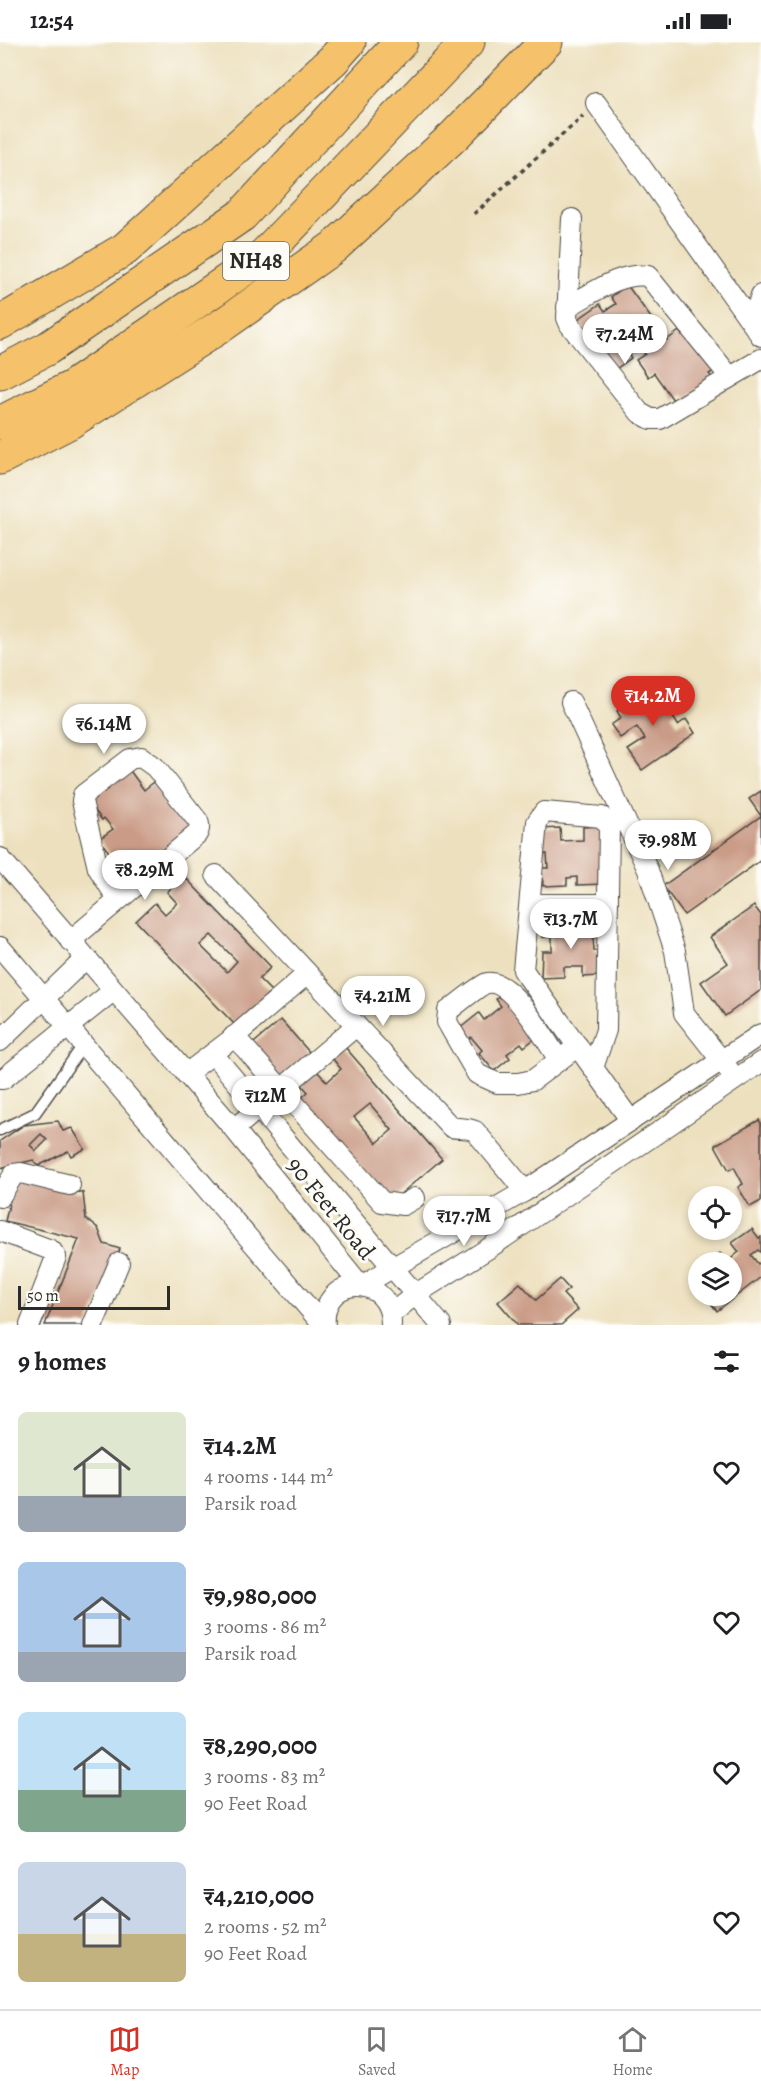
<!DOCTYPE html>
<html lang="en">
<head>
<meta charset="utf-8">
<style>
  body { margin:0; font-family:Alegreya,serif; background:#f2f2f2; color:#202124; height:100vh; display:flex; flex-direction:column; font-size:22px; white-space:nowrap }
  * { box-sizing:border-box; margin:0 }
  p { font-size:20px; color:#757577 }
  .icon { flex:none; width:33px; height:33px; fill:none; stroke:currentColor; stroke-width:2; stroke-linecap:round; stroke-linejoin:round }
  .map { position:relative; height:1283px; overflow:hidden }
  .details { display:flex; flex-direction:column; background:#fff; flex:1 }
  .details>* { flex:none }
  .fabs { position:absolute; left:688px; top:1144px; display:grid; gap:12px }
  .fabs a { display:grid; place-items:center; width:54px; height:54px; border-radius:50%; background:#fff; box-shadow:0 3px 9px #0003; font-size:30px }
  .scale { position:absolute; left:18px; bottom:15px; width:152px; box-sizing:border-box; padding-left:6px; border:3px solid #2b2b2b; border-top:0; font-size:16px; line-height:21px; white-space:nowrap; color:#2b2b2b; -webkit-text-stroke:4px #fdfcf7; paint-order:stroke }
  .price { position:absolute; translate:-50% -51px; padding:0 14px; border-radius:21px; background:#fff; color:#222; font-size:20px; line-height:39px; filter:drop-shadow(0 2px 3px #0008) }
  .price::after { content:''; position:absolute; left:50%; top:36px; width:18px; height:14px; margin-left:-9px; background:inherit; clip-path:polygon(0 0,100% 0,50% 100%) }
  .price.on { background:#d93025; color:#fff }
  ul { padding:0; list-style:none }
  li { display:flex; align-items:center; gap:18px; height:150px; padding:0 18px }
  li span { display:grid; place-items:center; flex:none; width:168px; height:120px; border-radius:9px; color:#555 }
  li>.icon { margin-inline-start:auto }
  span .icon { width:72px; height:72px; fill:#fffc; stroke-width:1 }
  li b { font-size:26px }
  h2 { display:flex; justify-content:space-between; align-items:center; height:72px; padding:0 18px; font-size:26px }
  .status { display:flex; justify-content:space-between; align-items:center; height:42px; padding:0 30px; background:#fff; direction:ltr }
  .status svg { height:16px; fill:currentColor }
  .tab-bar { display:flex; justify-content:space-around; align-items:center; height:84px; border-top:2px solid #e0e0e0; background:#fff; font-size:16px; color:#757577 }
  .tab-bar a { display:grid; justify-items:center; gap:3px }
  .tab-bar .on { color:#d93025 }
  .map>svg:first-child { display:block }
  .building { fill:#ca9c87; fill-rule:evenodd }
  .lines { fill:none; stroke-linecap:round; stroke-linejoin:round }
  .lane-casing { stroke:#484641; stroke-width:13 }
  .street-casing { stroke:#484641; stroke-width:22 }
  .highway-casing { stroke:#484641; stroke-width:35 }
  .path { stroke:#484641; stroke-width:4; stroke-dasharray:4.5 4.5; stroke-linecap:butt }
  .lane { stroke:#fff; stroke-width:10 }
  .street { stroke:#fff; stroke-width:20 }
  .highway { stroke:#f5c16b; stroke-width:33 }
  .labels { text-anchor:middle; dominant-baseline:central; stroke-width:6; stroke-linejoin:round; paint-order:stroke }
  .shield { fill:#fdfcf7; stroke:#6a6a68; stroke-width:1.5 }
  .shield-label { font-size:22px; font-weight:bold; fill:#2b2b2b }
  .street-label { font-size:24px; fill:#2b2b2b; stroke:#fdfcf7 }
</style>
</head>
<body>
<div class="status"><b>12:54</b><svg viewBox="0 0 49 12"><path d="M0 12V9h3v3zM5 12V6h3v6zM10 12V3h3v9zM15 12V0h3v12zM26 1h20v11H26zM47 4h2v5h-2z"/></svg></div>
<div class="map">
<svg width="761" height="1283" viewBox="0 0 761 1283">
  <rect width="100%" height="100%" fill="#fdfcf7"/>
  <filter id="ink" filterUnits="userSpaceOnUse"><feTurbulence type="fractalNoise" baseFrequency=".0167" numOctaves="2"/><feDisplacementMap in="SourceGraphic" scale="12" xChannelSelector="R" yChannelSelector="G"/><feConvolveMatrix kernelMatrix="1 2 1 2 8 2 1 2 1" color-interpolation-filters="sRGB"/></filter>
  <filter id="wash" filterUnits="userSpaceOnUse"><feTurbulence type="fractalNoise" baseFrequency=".008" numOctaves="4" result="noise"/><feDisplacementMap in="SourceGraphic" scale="24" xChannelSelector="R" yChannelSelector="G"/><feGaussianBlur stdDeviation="1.35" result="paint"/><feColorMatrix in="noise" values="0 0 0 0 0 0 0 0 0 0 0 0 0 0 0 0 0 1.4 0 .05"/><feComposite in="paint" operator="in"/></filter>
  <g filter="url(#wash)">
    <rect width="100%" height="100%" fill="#ede0be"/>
    <g id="blocks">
      <!-- building -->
      <g class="building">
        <polygon points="627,243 667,298 679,289 682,293 690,288 717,327 709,332 713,337 685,356 682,352 673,358 654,331 648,335 636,318 645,312 638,302 627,309 631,316 613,329 577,278 600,262 605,269 616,262 611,255"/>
        <polygon points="669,644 683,664 671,672 678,683 686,677 695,691 642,728 628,708 645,697 637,685 620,696 611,683 621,676 617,669 635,657 639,664"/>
        <polygon points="128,726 144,748 159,736 197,785 129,837 99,797 113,787 104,776 102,778 87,758"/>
        <polygon points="761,749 761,774 749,757"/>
        <polygon points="761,774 761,818 684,873 663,844"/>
        <polygon points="602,784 604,842 577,843 577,835 567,836 567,843 543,844 542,826 548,826 547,812 542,813 541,787 560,786 561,799 583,798 583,785"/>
        <path d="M184 834 271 925 259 937 271 949 235 983 136 879 155 861 165 872 177 861 167 850ZM211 893 237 919 227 930 200 903Z"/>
        <polygon points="754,864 761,873 761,948 725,974 701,940 728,921 710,895"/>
        <polygon points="598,876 598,895 593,895 594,909 599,909 599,934 583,935 583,925 564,925 564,935 541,936 542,909 552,909 552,895 542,895 543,879 557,878 558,894 579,892 578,877"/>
        <polygon points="503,951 538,994 524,1005 521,1001 507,1012 510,1016 494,1029 479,1011 482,1008 471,995 468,998 459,987 479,971 484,978 501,964 496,957"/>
        <polygon points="281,978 310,1011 278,1039 249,1005"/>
        <path d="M345 1005 442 1117 391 1160 301 1056 308 1050 301 1042 317 1029 327 1040 341 1027 332 1016ZM370 1062 392 1088 377 1101 354 1075Z"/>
        <polygon points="759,1078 761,1081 761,1159 750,1165 738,1145 743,1142 734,1125 729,1128 715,1103"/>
        <path d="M58 1079 63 1089 72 1086 85 1107 71 1114 68 1109 38 1124 33 1118 0 1126V1099L24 1083ZM41 1092 47 1098 36 1109 30 1103Z"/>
        <polygon points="15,1138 83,1151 86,1177 98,1186 104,1202 120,1207 88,1283 45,1283 79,1197 5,1179"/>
        <polygon points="752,1187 759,1196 761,1195 761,1211 758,1208 751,1213 758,1222 761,1220 761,1235 717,1269 705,1254 732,1254 732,1243 736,1240 732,1236 732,1221 707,1221 720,1211 727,1220 739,1210 732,1201"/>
        <polygon points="560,1237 569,1247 563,1252 578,1268 561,1283 518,1283 498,1260 520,1241 536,1258"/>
      </g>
    </g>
  </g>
  <g filter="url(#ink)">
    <use href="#blocks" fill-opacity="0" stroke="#484641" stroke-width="1.5"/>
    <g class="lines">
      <defs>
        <polyline id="lane" points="0,1088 35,1071 84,1002"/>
        <g id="street">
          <polyline points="596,61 761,294"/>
          <polyline points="572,177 567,276 570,283 640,371 651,377 660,377 761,317"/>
          <path d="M567 265C592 252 619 230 648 234L730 335"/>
          <polyline points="752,281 761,253"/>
          <polyline points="571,660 648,828 675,909 684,971 729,1028"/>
          <polyline points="0,816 234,1087 361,1244 525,1149 761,992"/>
          <path d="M216 833 451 1085C459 1087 467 1085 475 1089L525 1149"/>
          <polyline points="530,862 608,862"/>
          <path d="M70 899 197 792C200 787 200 784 198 779L155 725 141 715 130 717 83 753 82 759 98 826 118 858"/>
          <polyline points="0,905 323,1283"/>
          <polyline points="234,994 382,1160 403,1163 415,1156"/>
          <polyline points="0,999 85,917"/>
          <polyline points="213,1012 441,1283"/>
          <path d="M559 1018C547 1001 512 936 487 941 480 943 456 963 448 969L447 980 477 1032 497 1041H518L533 1038 578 1004"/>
          <polyline points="593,1026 606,988 609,784 602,775 544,770 537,780 523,928 631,1079"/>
          <polyline points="186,1032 228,1000 307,932"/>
          <polyline points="0,1037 3,1037 113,949"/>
          <polyline points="234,1087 356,984"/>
          <polyline points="0,1155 14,1132 21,1131 70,1143"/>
          <polyline points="0,1189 51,1208 56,1215 30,1283"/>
          <polyline points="391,1272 416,1252 489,1206 761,1020"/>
          <polyline points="93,1283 119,1221"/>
          <path d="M325 1283C320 1232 392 1230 391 1283"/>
        </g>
        <g id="highway">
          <polyline points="0,281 125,207 333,18 349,0"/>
          <polyline points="0,331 48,306 242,173 401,0"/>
          <polyline points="0,381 72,345 262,215 468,0"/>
          <polyline points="0,416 70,380 224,282 334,205 455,93 546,0"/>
        </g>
      </defs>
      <!-- lane casing -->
      <use href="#lane" class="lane-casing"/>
      <!-- street casing -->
      <use href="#street" class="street-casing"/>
      <!-- highway casing -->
      <use href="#highway" class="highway-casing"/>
      <!-- path -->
      <polyline class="path" points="474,172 583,74"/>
      <!-- lane -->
      <use href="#lane" class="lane"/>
      <!-- street -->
      <use href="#street" class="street"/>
      <!-- highway -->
      <use href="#highway" class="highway"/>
    </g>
  </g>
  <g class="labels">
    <!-- shield labels -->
    <rect class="shield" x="223" y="200" width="66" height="38" rx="4.5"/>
    <g class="shield-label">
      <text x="256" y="219">NH48</text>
    </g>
    <!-- street labels -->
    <g class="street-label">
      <text transform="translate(331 1166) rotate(51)">90 Feet Road</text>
    </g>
  </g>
</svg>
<div class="fabs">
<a><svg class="icon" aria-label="locate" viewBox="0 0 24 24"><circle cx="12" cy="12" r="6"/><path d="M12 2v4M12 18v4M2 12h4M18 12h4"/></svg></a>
<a><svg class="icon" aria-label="layers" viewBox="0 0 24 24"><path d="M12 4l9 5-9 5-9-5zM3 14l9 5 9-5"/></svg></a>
</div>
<div class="scale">50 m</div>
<b class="price" style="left:625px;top:323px">₹7.24M</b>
<b class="price on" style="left:653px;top:685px">₹14.2M</b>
<b class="price" style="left:104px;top:713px">₹6.14M</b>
<b class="price" style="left:668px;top:829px">₹9.98M</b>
<b class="price" style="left:145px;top:859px">₹8.29M</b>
<b class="price" style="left:571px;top:908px">₹13.7M</b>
<b class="price" style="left:383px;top:985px">₹4.21M</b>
<b class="price" style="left:266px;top:1085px">₹12M</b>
<b class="price" style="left:464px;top:1205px">₹17.7M</b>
</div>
<section class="details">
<h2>9 homes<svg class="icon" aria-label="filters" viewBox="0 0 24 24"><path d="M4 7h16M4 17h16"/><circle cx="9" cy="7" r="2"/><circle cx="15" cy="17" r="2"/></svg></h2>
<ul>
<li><span style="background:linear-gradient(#dfe7d0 70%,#9aa5b1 0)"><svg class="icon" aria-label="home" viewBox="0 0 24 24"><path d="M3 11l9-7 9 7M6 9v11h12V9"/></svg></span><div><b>₹14.2M</b><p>4 rooms · 144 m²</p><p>Parsik road</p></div><svg class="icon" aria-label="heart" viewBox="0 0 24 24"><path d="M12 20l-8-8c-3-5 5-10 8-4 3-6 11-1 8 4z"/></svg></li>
<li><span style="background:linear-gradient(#a9c7e8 75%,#9aa5b1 0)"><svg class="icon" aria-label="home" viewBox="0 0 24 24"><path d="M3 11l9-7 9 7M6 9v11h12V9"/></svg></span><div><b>₹9,980,000</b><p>3 rooms · 86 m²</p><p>Parsik road</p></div><svg class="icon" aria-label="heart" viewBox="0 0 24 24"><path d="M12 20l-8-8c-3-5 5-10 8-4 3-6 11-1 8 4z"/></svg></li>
<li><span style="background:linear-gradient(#bfe0f5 65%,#7fa58c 0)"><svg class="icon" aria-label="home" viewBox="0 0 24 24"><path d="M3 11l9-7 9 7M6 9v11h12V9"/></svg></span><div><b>₹8,290,000</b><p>3 rooms · 83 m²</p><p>90 Feet Road</p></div><svg class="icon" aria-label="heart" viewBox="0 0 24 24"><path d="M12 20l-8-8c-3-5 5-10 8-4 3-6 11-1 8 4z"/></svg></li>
<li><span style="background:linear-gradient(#c9d6e8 60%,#c2b280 0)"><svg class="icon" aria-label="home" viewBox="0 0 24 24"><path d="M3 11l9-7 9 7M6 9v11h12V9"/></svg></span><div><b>₹4,210,000</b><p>2 rooms · 52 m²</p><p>90 Feet Road</p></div><svg class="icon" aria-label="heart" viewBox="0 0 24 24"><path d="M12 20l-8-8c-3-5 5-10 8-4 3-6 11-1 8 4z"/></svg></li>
</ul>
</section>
<nav class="tab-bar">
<a class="on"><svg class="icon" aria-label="map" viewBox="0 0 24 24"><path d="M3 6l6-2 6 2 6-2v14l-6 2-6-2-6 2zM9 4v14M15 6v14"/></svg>Map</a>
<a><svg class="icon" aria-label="saved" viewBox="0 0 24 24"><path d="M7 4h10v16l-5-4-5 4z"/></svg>Saved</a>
<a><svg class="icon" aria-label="home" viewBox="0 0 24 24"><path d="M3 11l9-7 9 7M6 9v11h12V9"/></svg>Home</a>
</nav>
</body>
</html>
